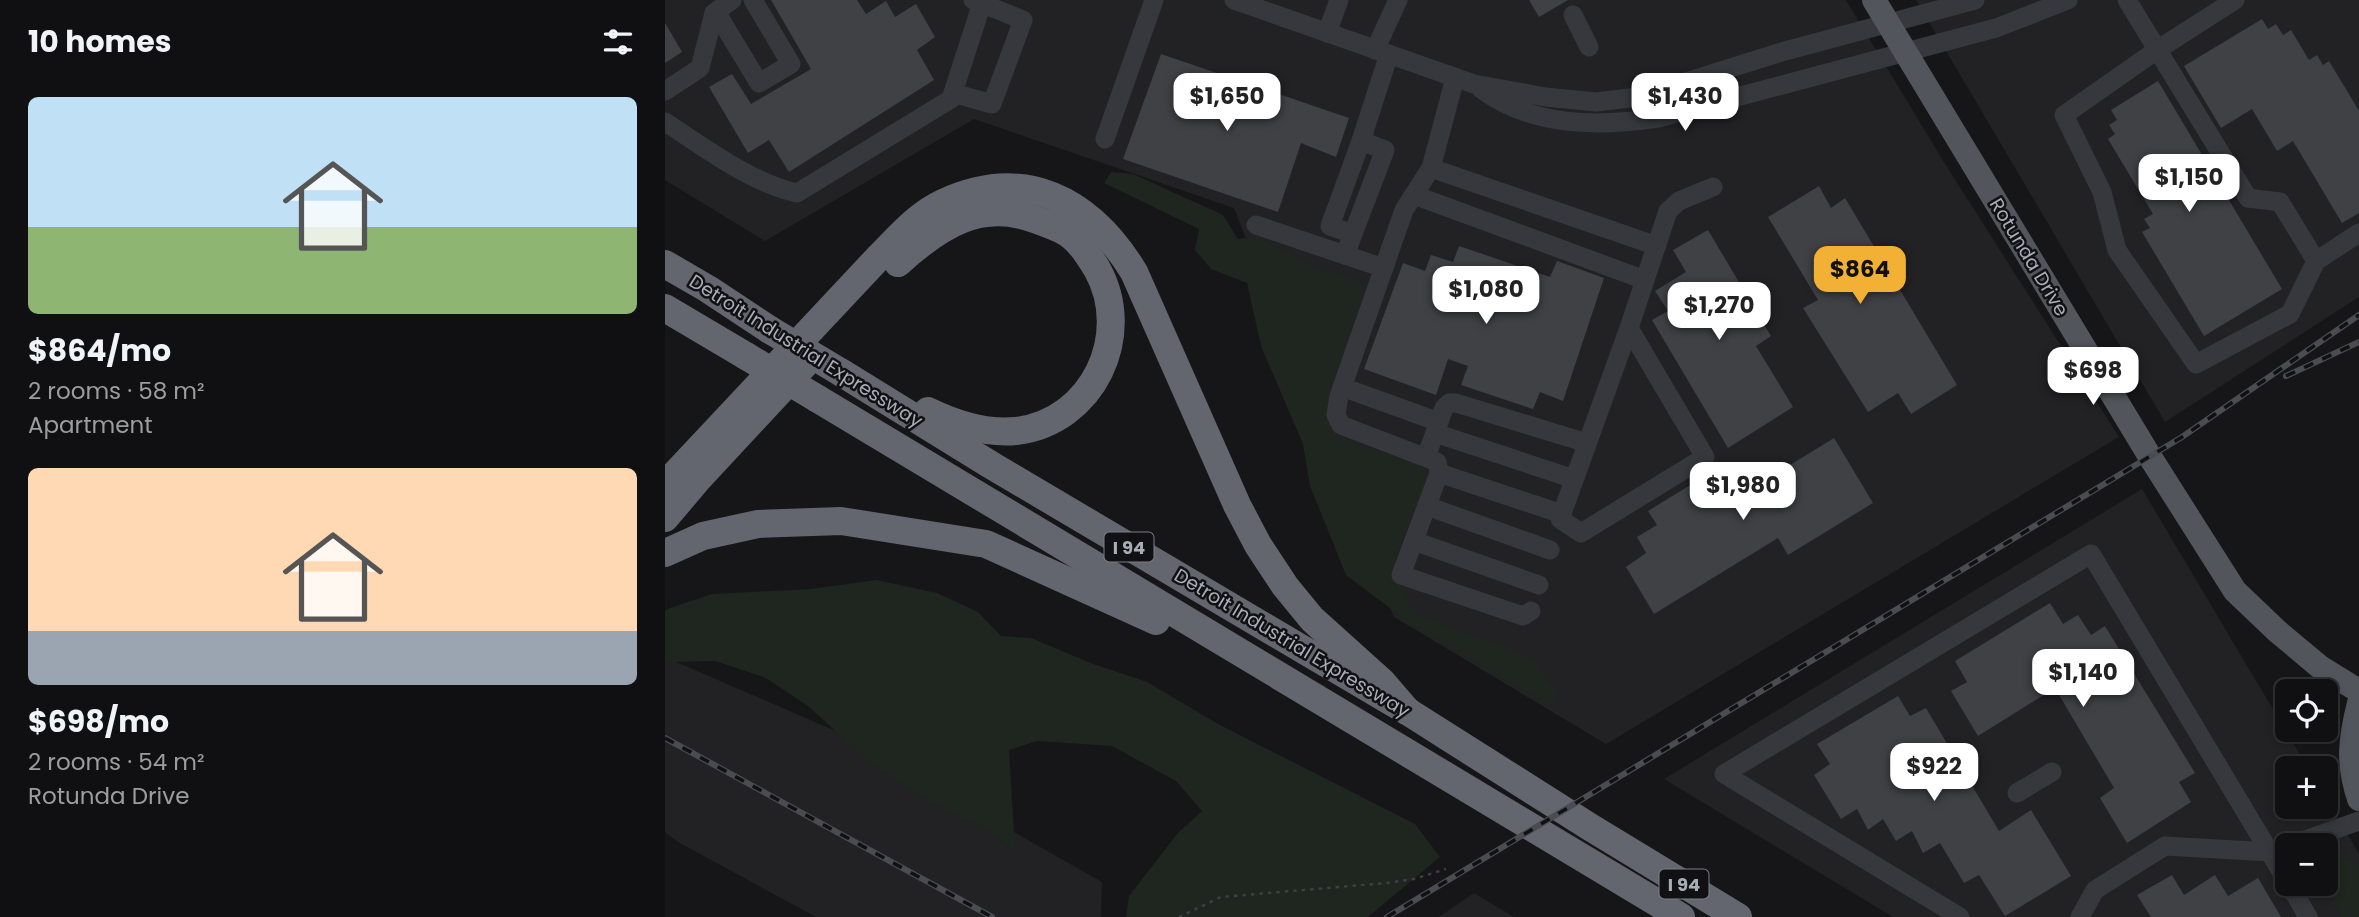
<!DOCTYPE html>
<html lang="en">
<head>
<meta charset="utf-8">
<style>
  body { margin:0; font-family:Poppins,sans-serif; background:#19191b; color:#f1f3f6; height:100vh; display:flex; flex-direction:column; font-size:26px; white-space:nowrap }
  * { box-sizing:border-box; margin:0 }
  p { font-size:23px; color:#9c9d9f }
  .icon { flex:none; width:38px; height:38px; fill:none; stroke:currentColor; stroke-width:2; stroke-linecap:round; stroke-linejoin:round }
  .map { position:relative; flex:1; overflow:hidden }
  .side { display:flex; flex-direction:column; background:#101012; width:665px }
  .side>* { flex:none }
  .controls { position:absolute; left:1610px; top:679px; display:grid; gap:14px }
  .controls a { display:grid; place-items:center; width:63px; height:63px; border-radius:10px; background:#101012; box-shadow:0 4px 10px #0003,0 0 0 2px #303032; font-size:35px }
  .price { position:absolute; translate:-50% -60px; padding:0 16px; border-radius:14px; background:#fff; color:#222; font-size:23px; line-height:46px; filter:drop-shadow(0 2px 4px #0008) }
  .price::after { content:''; position:absolute; left:50%; top:42px; width:21px; height:16px; margin-left:-10px; background:inherit; clip-path:polygon(0 0,100% 0,50% 100%) }
  .price.selected { background:#f2b134; color:#111 }
  ul { padding:0; list-style:none }
  li { display:grid; align-content:center; gap:14px; height:371px; padding:0 28px }
  li span { display:grid; place-items:center; height:217px; border-radius:10px; color:#555 }
  li>.icon { margin-inline-start:auto }
  span .icon { width:126px; height:126px; fill:#fffc; stroke-width:1 }
  li b { font-size:30px }
  h2 { display:flex; justify-content:space-between; align-items:center; height:84px; padding:0 28px; font-size:30px }
  main { display:flex; flex:1; min-height:0 }
  .map>svg:first-child { display:block }
  .built { fill:#222225; fill-rule:evenodd }
  .green { fill:#1e261f }
  .building { fill:#404145 }
  .lines { fill:none; stroke-linecap:round; stroke-linejoin:round }
  .path { stroke:#3d3f44; stroke-width:2.5; stroke-dasharray:3.5 5; stroke-linecap:butt }
  .minor { stroke:#37383d; stroke-width:19 }
  .major { stroke:#53555c; stroke-width:24 }
  .highway { stroke:#63666e; stroke-width:28 }
  .rail-casing { stroke:#4a4c52; stroke-width:6 }
  .rail { stroke:#111113; stroke-width:3.5; stroke-dasharray:10; stroke-linecap:butt }
  .highway-bridge { stroke:#63666e; stroke-width:28 }
  .labels { text-anchor:middle; dominant-baseline:central; stroke-width:5; stroke-linejoin:round; paint-order:stroke }
  .shield { fill:#111113; stroke:#7b7e86; stroke-width:2 }
  .shield-label { font-size:18px; font-weight:bold; fill:#a8adb8 }
  .street-label { font-size:19px; fill:#a8adb8; stroke:#111113 }
</style>
</head>
<body>
<main>
<section class="side">
<h2>10 homes<svg class="icon" aria-label="filters" viewBox="0 0 24 24"><path d="M4 7h16M4 17h16"/><circle cx="9" cy="7" r="2"/><circle cx="15" cy="17" r="2"/></svg></h2>
<ul>
<li><span style="background:linear-gradient(#bfe0f5 60%,#8fb573 0)"><svg class="icon" aria-label="home" viewBox="0 0 24 24"><path d="M3 11l9-7 9 7M6 9v11h12V9"/></svg></span><div><b>$864/mo</b><p>2 rooms · 58 m²</p><p>Apartment</p></div></li>
<li><span style="background:linear-gradient(#ffd9b3 75%,#9aa5b1 0)"><svg class="icon" aria-label="home" viewBox="0 0 24 24"><path d="M3 11l9-7 9 7M6 9v11h12V9"/></svg></span><div><b>$698/mo</b><p>2 rooms · 54 m²</p><p>Rotunda Drive</p></div></li>
</ul>
</section>
<div class="map">
<svg width="1694" height="917" viewBox="0 0 1694 917">
  <rect width="100%" height="100%" fill="#161618"/>
  <!-- built -->
  <g class="built">
    <polygon points="0,0 1181,0 1277,159 1454,437 941,744 729,617 569,208 309,119 100,241 0,180"/>
    <polygon points="1251,0 1694,0 1694,297 1500,422"/>
    <path d="M1477 489 1643 768H1622V807H1661V798L1694 854V917H1228L999 779ZM1622 845H1661V884H1622Z"/>
    <polygon points="0,657 173,732 437,882 436,917 151,917 13,842 0,832"/>
    <polygon points="809,893 849,917 774,917"/>
  </g>
  <!-- green -->
  <g class="green">
    <path d="M446 172 468 174 558 215 573 239 593 237 653 269 682 274 697 284C698 295 700 305 696 316 685 349 641 407 677 436 701 456 739 448 761 470L759 490 733 549 737 594 756 616 846 649 872 664 883 682 895 692 886 706 750 627 681 575 645 486 638 444 596 346 582 283 546 269 530 250 534 229 439 183Z"/>
    <polygon points="211,580 272,593 313,612 336,636 366,638 428,664 482,682 553,724 750,824 775,857 703,917 461,917 464,896 512,834 537,811 511,781 447,746 372,741 344,750 350,850 314,825 276,808 205,763 143,706 101,678 50,661 7,662 0,659 0,611 5,608 47,594 146,589"/>
    <polygon points="1668,848 1694,865 1694,917 1677,917 1660,884 1661,851"/>
  </g>
  <!-- building -->
  <g class="building">
    <polygon points="106,0 192,0 201,14 221,1 230,17 251,4 270,37 252,50 269,80 124,172 104,140 83,153 44,87 67,74 86,104 146,69"/>
    <polygon points="864,0 903,0 874,17"/>
    <polygon points="1597,19 1603,29 1611,24 1618,35 1626,30 1644,60 1652,55 1658,65 1664,61 1694,111 1694,213 1677,223 1628,141 1612,151 1587,109 1556,128 1519,66"/>
    <polygon points="0,23 17,52 0,63"/>
    <polygon points="496,54 684,118 671,157 636,143 613,212 458,159"/>
    <polygon points="1493,81 1617,289 1539,336 1477,232 1485,228 1479,219 1488,214 1443,139 1450,134 1444,125 1452,120 1446,110"/>
    <polygon points="1154,186 1166,208 1180,198 1292,385 1246,414 1233,393 1203,412 1138,308 1153,300 1103,217"/>
    <polygon points="1043,230 1106,336 1091,346 1128,407 1063,448 987,320 1003,311 990,291 1021,272 1008,250"/>
    <polygon points="794,246 885,277 892,261 939,278 898,401 875,392 868,409 796,385 803,366 783,359 771,395 699,369 738,263 760,271 766,255 788,262"/>
    <polygon points="1169,438 1208,503 1123,555 1113,538 989,614 961,567 981,553 972,537 992,525 983,511 1048,471 1058,486 1079,474 1088,488"/>
    <polygon points="1385,603 1398,624 1413,615 1426,635 1440,626 1530,773 1514,782 1526,802 1462,843 1435,798 1449,788 1390,688 1313,736 1286,691 1302,682 1290,661"/>
    <polygon points="1233,696 1245,716 1261,708 1334,831 1366,810 1406,876 1340,916 1314,875 1299,883 1275,843 1258,853 1247,831 1231,841 1218,819 1203,830 1192,809 1176,819 1149,775 1165,764 1152,744"/>
    <polygon points="1507,875 1519,895 1550,875 1563,896 1593,878 1616,917 1486,917 1472,895"/>
  </g>
  <g class="lines">
    <!-- path -->
    <polyline class="path" points="514,917 556,897 721,883 749,879 781,869"/>
    <!-- minor -->
    <g class="minor">
      <polyline points="569,0 809,84 880,97 931,102 973,97 1120,51 1310,0"/>
      <polyline points="1462,0 1583,198 1615,202 1651,261"/>
      <polyline points="1570,0 1492,50 1399,115 1437,192 1452,250 1531,364 1625,314 1651,261 1694,233"/>
      <polyline points="51,12 94,83 126,64 88,0"/>
      <polyline points="908,15 924,47"/>
      <polyline points="662,33 674,0"/>
      <polyline points="710,50 733,0"/>
      <polyline points="790,78 766,168 992,246"/>
      <path d="M816 89C868 127 932 127 993 118L1331 28 1403 0"/>
      <polyline points="0,91 35,68 49,13 67,0"/>
      <polyline points="288,93 327,104 358,20 308,0"/>
      <path d="M0 122C39 147 86 183 132 193L286 99 318 0"/>
      <polyline points="440,139 489,0"/>
      <polyline points="766,168 739,210 674,396 671,415 676,425 772,462 774,473 736,575 858,616 866,611"/>
      <polyline points="749,195 980,280"/>
      <polyline points="591,225 680,255"/>
      <polyline points="688,234 665,226 696,141"/>
      <polyline points="719,268 680,255 720,150 696,141 724,54"/>
      <polyline points="964,328 895,519 916,533 1040,457 964,328 1003,211 1014,201 1048,187"/>
      <polyline points="677,387 774,422"/>
      <polyline points="770,433 909,479"/>
      <polyline points="761,457 779,408 784,403 791,403 922,443"/>
      <polyline points="774,473 897,514"/>
      <polyline points="762,506 885,550"/>
      <polyline points="749,541 874,585"/>
      <polyline points="1352,793 1387,772"/>
      <polyline points="1626,845 1694,821"/>
      <polyline points="1624,884 1643,917"/>
      <polyline points="1295,917 1059,774 1426,554 1622,881"/>
      <polyline points="1415,917 1430,890 1500,846 1606,852 1622,847"/>
    </g>
    <!-- major -->
    <g class="major">
      <polyline points="1209,0 1487,460 1570,591 1612,631 1655,667 1694,691"/>
      <path d="M1694 703C1685 739 1682 763 1694 799"/>
    </g>
    <!-- highway -->
    <g class="highway">
      <path d="M233 263C274 226 315 198 372 220 380 223 389 226 397 230 413 238 423 254 432 269 469 335 428 422 351 431 320 434 290 424 263 411"/>
      <polyline points="0,264 43,289 105,330"/>
      <polyline points="0,308 81,356"/>
      <polyline points="177,373 326,465 742,711 925,827 1073,917"/>
      <polyline points="153,399 1016,917"/>
      <path d="M0 485 213 258C233 238 252 215 278 203 360 165 425 200 469 272L572 505 593 545 620 586 647 619 717 682 742 711"/>
      <polyline points="0,518 33,479 139,365"/>
      <polyline points="0,553 38,536 93,524 176,521 321,544 491,621"/>
    </g>
    <defs>
      <g id="rail">
        <polyline points="1621,376 1694,342"/>
        <polyline points="0,738 327,917"/>
        <polyline points="722,917 1517,437 1694,315"/>
      </g>
    </defs>
    <!-- rail casing -->
    <use href="#rail" class="rail-casing"/>
    <!-- rail -->
    <use href="#rail" class="rail"/>
    <!-- highway-bridge -->
    <g class="highway-bridge">
      <polyline points="105,330 177,373"/>
      <polyline points="81,356 153,399"/>
    </g>
  </g>
  <g class="labels">
    <!-- shield labels -->
    <g class="shield">
      <rect x="439.5" y="532.5" width="49" height="29" rx="5"/>
      <rect x="994.5" y="869.5" width="49" height="29" rx="5"/>
    </g>
    <g class="shield-label">
      <text x="464" y="547">I 94</text>
      <text x="1019" y="884">I 94</text>
    </g>
    <!-- street labels -->
    <g class="street-label">
      <text transform="translate(1364 257) rotate(59)">Rotunda Drive</text>
      <text transform="translate(141 351) rotate(32)">Detroit Industrial Expressway</text>
      <text transform="translate(627 643) rotate(31)">Detroit Industrial Expressway</text>
    </g>
  </g>
</svg>
<div class="controls">
<a><svg class="icon" aria-label="locate" viewBox="0 0 24 24"><circle cx="12" cy="12" r="6"/><path d="M12 2v4M12 18v4M2 12h4M18 12h4"/></svg></a>
<a>+</a>
<a>−</a>
</div>
<b class="price" style="left:562px;top:133px">$1,650</b>
<b class="price" style="left:1020px;top:133px">$1,430</b>
<b class="price" style="left:1524px;top:214px">$1,150</b>
<b class="price selected" style="left:1195px;top:306px">$864</b>
<b class="price" style="left:821px;top:326px">$1,080</b>
<b class="price" style="left:1054px;top:342px">$1,270</b>
<b class="price" style="left:1428px;top:407px">$698</b>
<b class="price" style="left:1078px;top:522px">$1,980</b>
<b class="price" style="left:1418px;top:709px">$1,140</b>
<b class="price" style="left:1269px;top:803px">$922</b>
</div>
</main>
</body>
</html>
